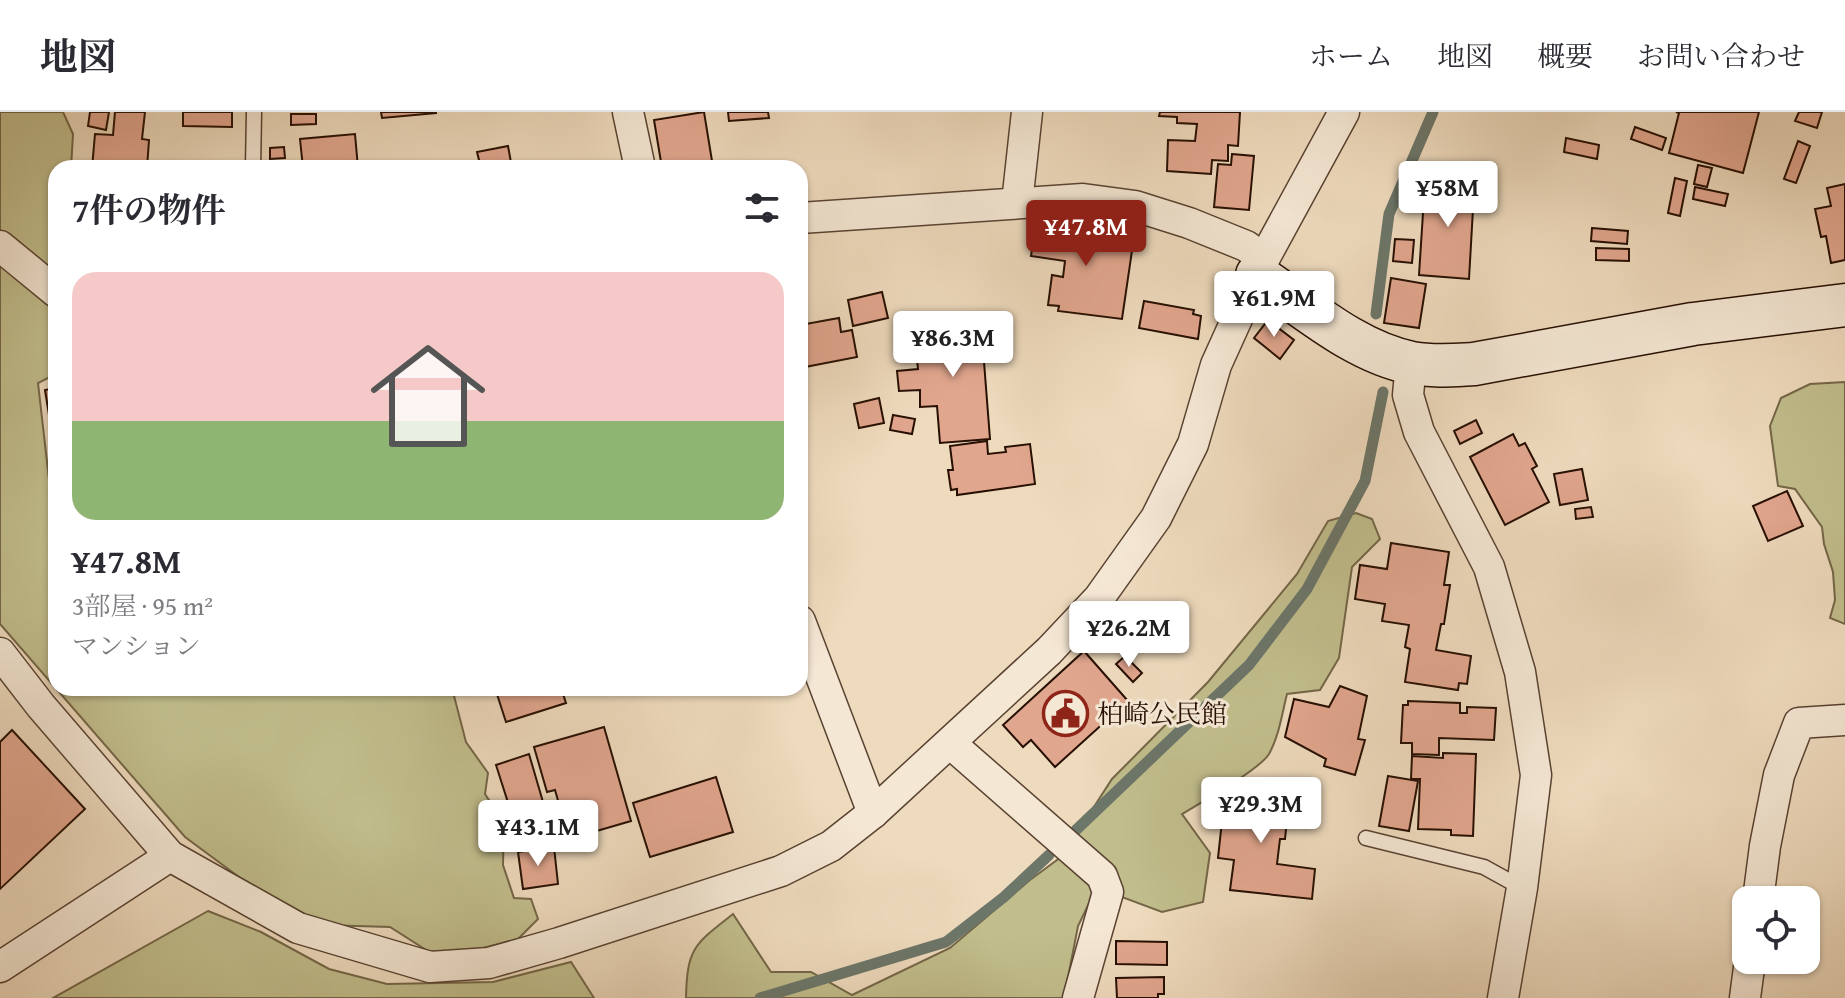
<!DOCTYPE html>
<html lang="ja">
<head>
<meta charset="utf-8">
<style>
  body { margin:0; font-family:"Gentium Book Plus","Noto Serif JP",serif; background:#f7f7f7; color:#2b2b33; height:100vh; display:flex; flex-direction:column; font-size:30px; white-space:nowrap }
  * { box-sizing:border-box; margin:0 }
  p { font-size:26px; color:#7c7c81 }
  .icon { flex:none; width:44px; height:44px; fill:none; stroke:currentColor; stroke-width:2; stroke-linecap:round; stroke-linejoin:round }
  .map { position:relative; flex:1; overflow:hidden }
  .panel { position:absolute; left:48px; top:48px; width:760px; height:536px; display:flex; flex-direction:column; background:#fff; border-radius:24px; box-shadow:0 2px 6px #0004 }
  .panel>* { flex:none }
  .controls { position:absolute; left:1732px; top:774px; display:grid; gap:16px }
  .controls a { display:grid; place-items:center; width:88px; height:88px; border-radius:16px; background:#fff; box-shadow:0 2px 6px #0004; font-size:40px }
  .price { position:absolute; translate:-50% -68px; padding:0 18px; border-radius:8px; background:#fff; color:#222; font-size:26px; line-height:52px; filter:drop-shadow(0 2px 4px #0008) }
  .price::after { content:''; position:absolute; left:50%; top:48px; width:24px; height:18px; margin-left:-12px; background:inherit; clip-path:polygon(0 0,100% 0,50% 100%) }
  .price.selected { background:#8f2418; color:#fff }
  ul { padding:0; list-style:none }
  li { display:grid; align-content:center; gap:16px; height:424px; padding:0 24px }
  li+li { border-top:2px solid #e1e1e2 }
  li span { display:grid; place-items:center; height:248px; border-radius:24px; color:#555 }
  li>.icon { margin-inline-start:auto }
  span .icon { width:144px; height:144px; fill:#fffc; stroke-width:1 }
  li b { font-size:34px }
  h2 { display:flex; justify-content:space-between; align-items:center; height:96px; padding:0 24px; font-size:34px }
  header { display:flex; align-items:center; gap:48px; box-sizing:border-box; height:112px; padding:0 40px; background:#fff; border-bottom:2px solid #e1e1e2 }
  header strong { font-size:38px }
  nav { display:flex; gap:44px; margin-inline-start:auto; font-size:28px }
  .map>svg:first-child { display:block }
  .green { fill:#c1bd8c; stroke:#746647; stroke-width:2 }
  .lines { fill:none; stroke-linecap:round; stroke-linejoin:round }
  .stream { stroke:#6c7669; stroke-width:11 }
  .building { fill:#e1a68e; stroke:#270f02; stroke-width:2 }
  .lane-casing { stroke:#594231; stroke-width:17 }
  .street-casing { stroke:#594231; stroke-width:33 }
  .secondary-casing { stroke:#270f02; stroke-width:45 }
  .lane { stroke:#f4e7d4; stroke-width:14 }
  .street { stroke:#f4e7d4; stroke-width:30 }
  .secondary { stroke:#f4e7d4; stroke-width:42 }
  .labels { text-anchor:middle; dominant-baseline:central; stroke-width:6; stroke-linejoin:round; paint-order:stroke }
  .poi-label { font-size:26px; fill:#270f02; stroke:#f4e7d4; text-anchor:start }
</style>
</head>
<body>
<header>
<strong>地図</strong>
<nav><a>ホーム</a><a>地図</a><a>概要</a><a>お問い合わせ</a></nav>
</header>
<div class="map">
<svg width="1845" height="886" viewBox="0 0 1845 886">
  <rect width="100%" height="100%" fill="#eedabd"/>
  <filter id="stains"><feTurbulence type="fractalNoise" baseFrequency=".0025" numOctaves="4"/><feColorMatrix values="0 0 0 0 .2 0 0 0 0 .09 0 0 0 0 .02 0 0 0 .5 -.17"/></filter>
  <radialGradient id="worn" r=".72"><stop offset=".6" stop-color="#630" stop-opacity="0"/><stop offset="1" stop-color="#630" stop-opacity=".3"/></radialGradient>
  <!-- green -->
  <g class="green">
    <polygon points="0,0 63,0 73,22 71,56 56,56 54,263 38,271 53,402 56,402 56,576 452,576 466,630 488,661 485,682 504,711 503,753 514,786 531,787 538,807 518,827 483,836 434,843 390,815 323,813 239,765 185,725 0,512"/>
    <polygon points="1845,270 1845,512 1830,506 1835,488 1833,460 1824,432 1822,415 1795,377 1778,374 1770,314 1781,286 1810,272"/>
    <path d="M1356 401 1372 407 1380 427 1352 455 1339 546 1320 578 1287 582C1282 602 1279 624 1269 642 1259 658 1200 691 1182 702L1210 741 1203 790 1162 800 1119 784 1072 729 1112 667 1208 570 1297 462 1328 409Z"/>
    <path d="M1061 745 1096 777 1078 814 1064 886H686C687 835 695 832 733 802L771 860H811L852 883 950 836 1030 768Z"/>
    <polygon points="208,799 261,820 329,857 387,872 493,870 571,850 594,886 53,886"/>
  </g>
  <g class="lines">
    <!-- stream -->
    <g class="stream">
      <polyline points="1376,202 1389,102 1433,0"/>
      <polyline points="1076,718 1249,553 1307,477 1365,369 1383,280"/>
      <polyline points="760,886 946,830 1004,785 1049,743"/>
    </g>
  </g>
  <!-- building -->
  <g class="building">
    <polygon points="90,0 109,0 106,18 88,14"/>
    <polygon points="115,0 145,0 142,27 149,28 147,56 92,56 95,22 113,23"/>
    <polygon points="183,0 232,0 232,15 183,14"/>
    <polygon points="381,0 436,0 436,1 382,6"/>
    <polygon points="704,0 713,55 662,56 654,8"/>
    <polygon points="728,0 768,0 769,6 729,9"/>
    <polygon points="1160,0 1240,0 1238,34 1228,33 1228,49 1212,48 1211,62 1167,59 1168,28 1195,29 1197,12 1177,11 1177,5 1159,4"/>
    <polygon points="1676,0 1759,0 1743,61 1669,41 1679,1"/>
    <polygon points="1799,0 1822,0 1817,16 1795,9"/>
    <polygon points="291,2 316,2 316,12 291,13"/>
    <polygon points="1635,15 1666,26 1662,38 1631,27"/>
    <polygon points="355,22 358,56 303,56 300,27"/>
    <polygon points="1566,26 1599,33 1597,47 1564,40"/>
    <polygon points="1798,29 1810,34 1796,71 1784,67"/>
    <polygon points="508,34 512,56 481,56 477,40"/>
    <polygon points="284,35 285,46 270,47 270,36"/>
    <polygon points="1232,42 1254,44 1249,98 1214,95 1218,52 1231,53"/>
    <polygon points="1698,53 1712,56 1707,75 1694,72"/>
    <polygon points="1675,66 1687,69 1680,104 1668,101"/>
    <polygon points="1425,70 1481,73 1479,98 1473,97 1469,167 1419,163"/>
    <polygon points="1845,72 1845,148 1831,151 1826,124 1821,125 1815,97 1831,94 1827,76"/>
    <polygon points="1695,75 1728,82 1725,94 1693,87"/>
    <polygon points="1037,106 1068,111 1067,115 1134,125 1122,207 1058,199 1059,194 1048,193 1052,163 1063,165 1065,149 1031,144"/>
    <polygon points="1592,116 1628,119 1627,132 1591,129"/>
    <polygon points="1395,127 1414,128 1412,151 1393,149"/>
    <polygon points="1596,136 1629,137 1629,149 1596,148"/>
    <polygon points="1391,166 1426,172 1419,216 1384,211"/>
    <polygon points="882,180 888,206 853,214 848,188"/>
    <polygon points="1144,189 1194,198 1193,202 1201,204 1198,227 1139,216"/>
    <polygon points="839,206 841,220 852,218 857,245 805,255 800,213"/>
    <polygon points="1268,208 1294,228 1280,247 1254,226"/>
    <polygon points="982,211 983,219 998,217 999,236 983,237 990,327 940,331 937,294 920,295 920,278 899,279 897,259 918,257 915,229 918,228 917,216"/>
    <polygon points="56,276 56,314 51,315 45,278"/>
    <polygon points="879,286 884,311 859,316 854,292"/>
    <polygon points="893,303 915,307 912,322 890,318"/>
    <polygon points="1476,308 1482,321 1460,332 1454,319"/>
    <polygon points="1513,322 1519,334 1525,331 1537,354 1532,357 1549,390 1505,413 1470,345"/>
    <polygon points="987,329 988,342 1006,340 1005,335 1030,332 1035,372 957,383 957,377 951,378 948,358 953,358 950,334"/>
    <polygon points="1582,357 1588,388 1560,393 1554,362"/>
    <polygon points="1787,379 1803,414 1768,429 1753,394"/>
    <polygon points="1591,395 1593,405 1576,407 1575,397"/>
    <polygon points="1391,431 1449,440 1444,473 1450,473 1444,512 1441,512 1436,538 1471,544 1467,572 1459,571 1458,578 1405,570 1410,537 1405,535 1409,513 1382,509 1385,492 1355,487 1360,453 1387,457"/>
    <polygon points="1084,539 1128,589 1055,655 1031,628 1023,635 1003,613"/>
    <polygon points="1125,544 1142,561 1133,570 1116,552"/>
    <polygon points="1340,574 1367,584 1358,627 1365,628 1355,663 1324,654 1326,647 1285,625 1294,587 1329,595"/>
    <polygon points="495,576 561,576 566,591 506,610"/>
    <polygon points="628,576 654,576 630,582"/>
    <polygon points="1408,589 1460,591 1460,601 1467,601 1467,595 1496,596 1494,628 1439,626 1439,643 1412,642 1412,631 1401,631 1403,593 1408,593"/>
    <polygon points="604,615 631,709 569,727 555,678 547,680 534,635"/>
    <polygon points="12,618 85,697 0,777 0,630"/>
    <polygon points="1443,641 1476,642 1473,724 1451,723 1451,718 1418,717 1420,667 1411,667 1412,644 1443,646"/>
    <polygon points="529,642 543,690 511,700 496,653"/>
    <polygon points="1388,664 1418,669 1409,719 1379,714"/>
    <polygon points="716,665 733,720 650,745 633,691"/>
    <polygon points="1257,675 1290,679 1285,727 1280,727 1277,752 1315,757 1312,787 1230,778 1234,748 1218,746 1225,681 1256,685"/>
    <polygon points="554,735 558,772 523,777 518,740"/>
    <polygon points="1116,829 1167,830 1167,853 1116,852"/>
    <polygon points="1164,865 1164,882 1158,882 1158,886 1117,886 1116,866"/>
  </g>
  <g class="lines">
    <defs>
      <g id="lane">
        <polyline points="253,56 254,0"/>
        <polyline points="1366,726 1484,755 1522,776"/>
      </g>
      <g id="street">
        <polyline points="628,0 640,56"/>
        <polyline points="1017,91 1027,0"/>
        <polyline points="800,106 1083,87 1135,94 1189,111 1246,134 1264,147"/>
        <polyline points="0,134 56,180"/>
        <polyline points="1411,251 1408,283 1419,320 1489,455 1520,560 1536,663 1522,776 1503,886"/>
        <polyline points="800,509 873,701"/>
        <polyline points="0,541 41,594 170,744 298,816 430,855 489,851 559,831 781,759 831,734 873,701 1049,539 1099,486 1156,406 1193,332 1216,253 1264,147 1344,0"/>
        <polyline points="950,631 1102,764 1108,780 1078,886"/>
        <polyline points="1758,788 1765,734 1779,663 1799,611 1845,608"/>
        <polyline points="0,855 170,744"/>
        <polyline points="1745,886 1750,848"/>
      </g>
      <path id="secondary" d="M1257 163C1305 195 1355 240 1412 251 1433 255 1454 253 1474 252L1693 212 1845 193"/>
    </defs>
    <!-- lane casing -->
    <use href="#lane" class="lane-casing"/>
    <!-- street casing -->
    <use href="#street" class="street-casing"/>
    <!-- secondary casing -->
    <use href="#secondary" class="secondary-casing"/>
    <!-- lane -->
    <use href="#lane" class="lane"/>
    <!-- street -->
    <use href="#street" class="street"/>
    <!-- secondary -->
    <use href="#secondary" class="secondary"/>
  </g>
  <!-- icons -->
  <defs>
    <symbol id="civic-ring" viewBox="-11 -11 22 22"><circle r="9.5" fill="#f4e7d4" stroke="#8f2418" stroke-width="1.5"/><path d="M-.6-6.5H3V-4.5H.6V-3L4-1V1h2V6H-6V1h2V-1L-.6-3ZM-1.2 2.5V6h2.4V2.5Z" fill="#8f2418"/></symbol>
  </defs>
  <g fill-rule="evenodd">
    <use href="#civic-ring" x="1040" y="576" width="51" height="51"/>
  </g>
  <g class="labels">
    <!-- poi labels -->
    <g class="poi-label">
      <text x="1097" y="601">柏崎公民館</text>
    </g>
  </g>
  <rect width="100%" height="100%" filter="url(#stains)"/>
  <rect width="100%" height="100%" fill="url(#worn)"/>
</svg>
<div class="controls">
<a><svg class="icon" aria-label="locate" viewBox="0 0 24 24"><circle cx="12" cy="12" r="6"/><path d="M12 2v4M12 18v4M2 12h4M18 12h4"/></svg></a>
</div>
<b class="price" style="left:1448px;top:117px">¥58M</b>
<b class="price selected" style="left:1086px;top:156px">¥47.8M</b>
<b class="price" style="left:1274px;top:227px">¥61.9M</b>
<b class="price" style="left:953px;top:267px">¥86.3M</b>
<b class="price" style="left:1129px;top:557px">¥26.2M</b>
<b class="price" style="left:1261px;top:733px">¥29.3M</b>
<b class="price" style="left:538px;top:756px">¥43.1M</b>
<section class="panel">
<h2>7件の物件<svg class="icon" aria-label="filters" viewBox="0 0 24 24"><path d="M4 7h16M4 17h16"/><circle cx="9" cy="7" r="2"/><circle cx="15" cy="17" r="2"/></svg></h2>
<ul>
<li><span style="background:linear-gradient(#f6c9c9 60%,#8fb573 0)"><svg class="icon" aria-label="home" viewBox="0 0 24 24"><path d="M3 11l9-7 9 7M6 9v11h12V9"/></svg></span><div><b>¥47.8M</b><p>3部屋 · 95 m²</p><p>マンション</p></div></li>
</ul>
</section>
</div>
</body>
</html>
